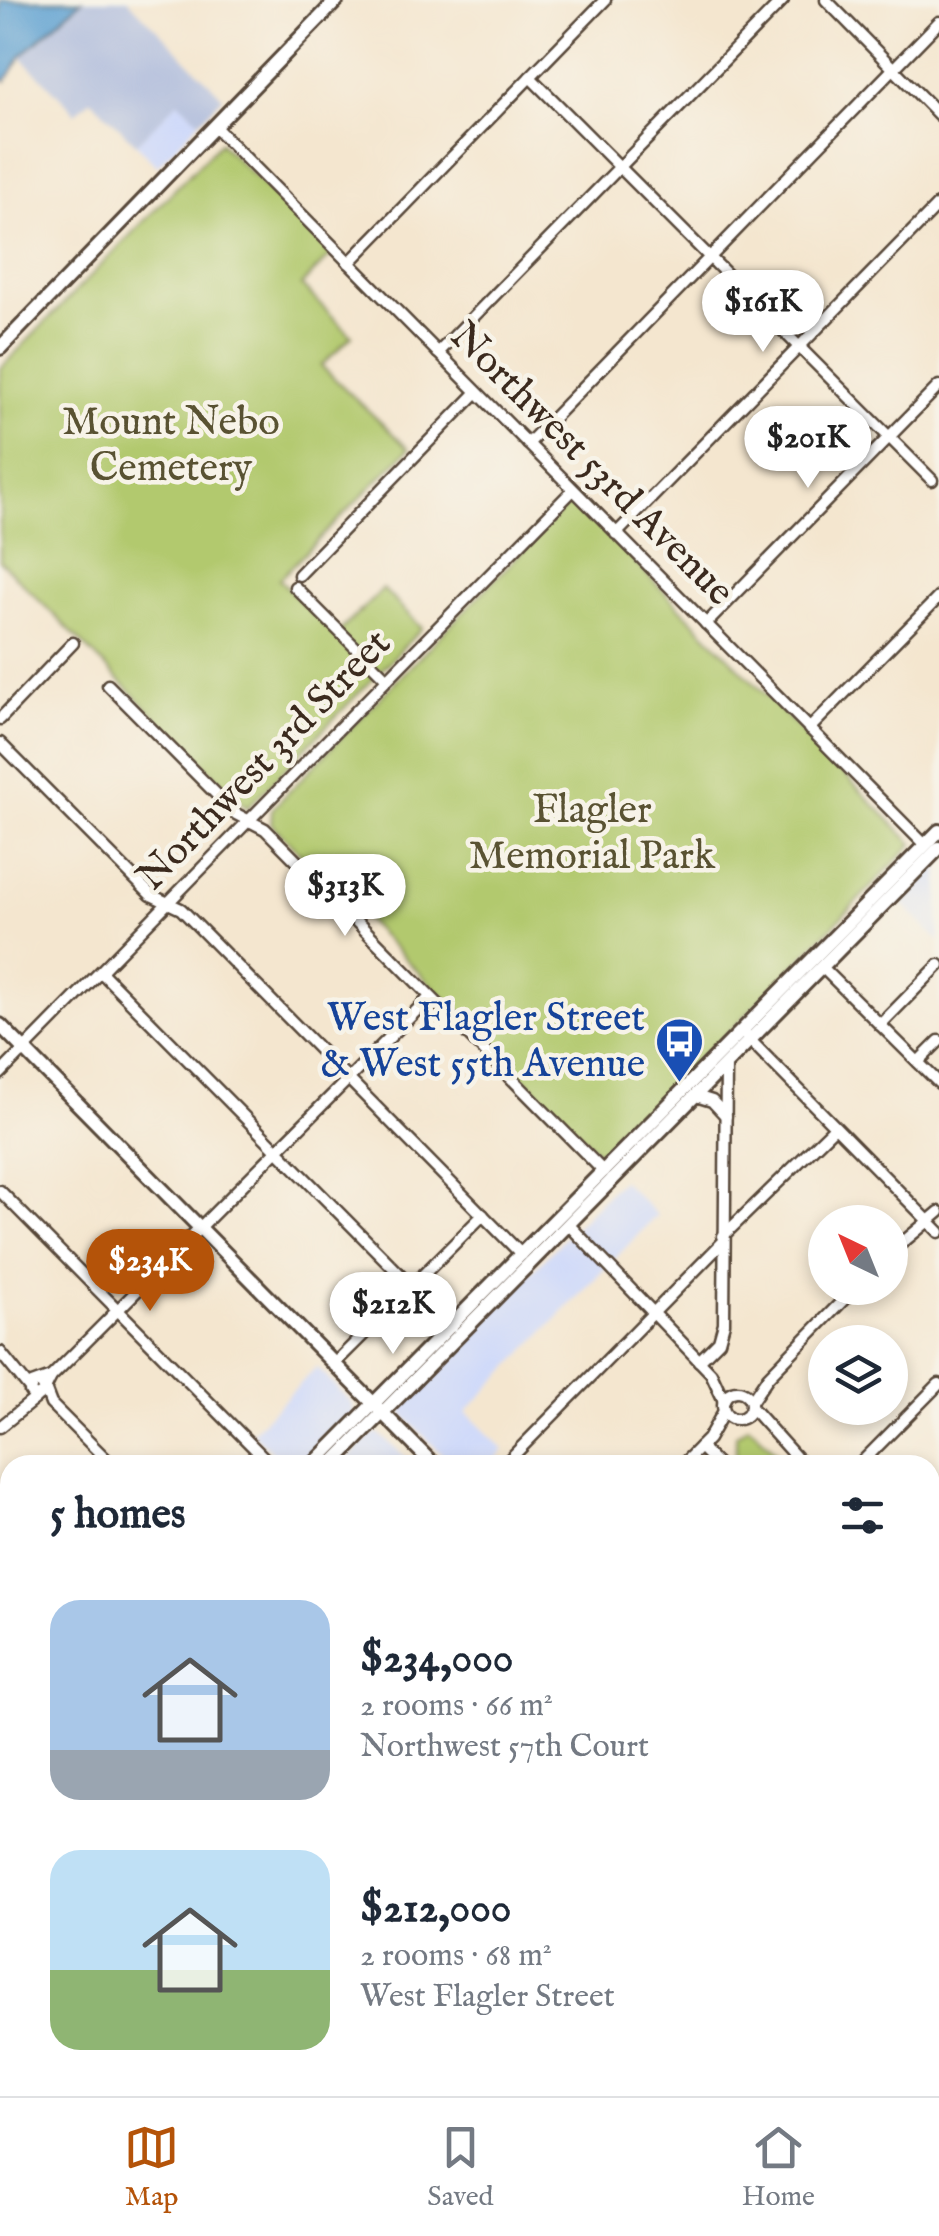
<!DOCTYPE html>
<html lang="en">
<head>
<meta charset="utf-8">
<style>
  body { margin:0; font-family:"IM FELL English",serif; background:#f6f6f7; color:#1f2937; height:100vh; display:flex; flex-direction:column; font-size:38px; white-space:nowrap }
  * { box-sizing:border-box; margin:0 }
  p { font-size:32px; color:#747a83 }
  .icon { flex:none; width:55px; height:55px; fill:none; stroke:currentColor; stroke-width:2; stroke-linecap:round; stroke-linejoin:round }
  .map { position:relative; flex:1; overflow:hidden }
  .side { position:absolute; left:0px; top:1455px; width:940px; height:642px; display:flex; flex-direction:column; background:#fff; border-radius:30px 30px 0 0; box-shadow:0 5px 15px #0003 }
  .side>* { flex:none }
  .needle { width:65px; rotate:317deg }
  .controls { position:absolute; left:808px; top:1205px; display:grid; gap:20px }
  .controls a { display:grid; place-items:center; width:100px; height:100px; border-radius:50%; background:#fff; box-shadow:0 5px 15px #0003; font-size:50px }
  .price { position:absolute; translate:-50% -85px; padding:0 22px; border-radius:35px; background:#fff; color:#222; font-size:32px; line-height:65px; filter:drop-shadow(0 2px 5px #0008) }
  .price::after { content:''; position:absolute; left:50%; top:60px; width:30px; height:22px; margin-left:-15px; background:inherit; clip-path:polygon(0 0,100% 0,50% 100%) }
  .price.active { background:#b45309; color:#fff }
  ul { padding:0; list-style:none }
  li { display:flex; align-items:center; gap:30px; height:250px; padding:0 50px }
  li span { display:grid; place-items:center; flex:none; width:280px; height:200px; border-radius:30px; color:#555 }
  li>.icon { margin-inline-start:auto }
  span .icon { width:120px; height:120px; fill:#fffc; stroke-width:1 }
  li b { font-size:42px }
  h2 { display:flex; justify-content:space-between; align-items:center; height:120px; padding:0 50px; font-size:42px }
  .tabs { display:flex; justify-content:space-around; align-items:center; height:140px; border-top:2px solid #e0e1e3; background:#fff; font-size:28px; color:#747a83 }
  .tabs a { display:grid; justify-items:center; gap:5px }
  .tabs .active { color:#b45309 }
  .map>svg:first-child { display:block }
  .built { fill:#d0daf9 }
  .industrial { fill:#bac4de }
  .green { fill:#b2c96e; stroke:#767a46; stroke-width:2.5 }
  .water { fill:#5ea1d2; stroke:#4c6678; stroke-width:2.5 }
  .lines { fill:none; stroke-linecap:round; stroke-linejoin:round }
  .minor-casing { stroke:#574639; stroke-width:15 }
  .major-casing { stroke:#574639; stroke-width:18 }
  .minor { stroke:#fff; stroke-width:10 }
  .major { stroke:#fff; stroke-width:12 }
  .labels { text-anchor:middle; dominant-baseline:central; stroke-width:9; stroke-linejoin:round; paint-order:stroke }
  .park-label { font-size:40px; fill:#595232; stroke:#f7f3e8 }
  .street-label { font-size:40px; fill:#3b2a1e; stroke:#f7f3e8 }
  .transit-label { font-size:40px; fill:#164399; stroke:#f7f3e8; text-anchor:end }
</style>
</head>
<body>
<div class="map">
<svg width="939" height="2096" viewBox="0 0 939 2096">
  <rect width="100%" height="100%" fill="#f7f3e8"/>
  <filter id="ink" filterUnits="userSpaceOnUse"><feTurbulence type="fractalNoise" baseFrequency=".01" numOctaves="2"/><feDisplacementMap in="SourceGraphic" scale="20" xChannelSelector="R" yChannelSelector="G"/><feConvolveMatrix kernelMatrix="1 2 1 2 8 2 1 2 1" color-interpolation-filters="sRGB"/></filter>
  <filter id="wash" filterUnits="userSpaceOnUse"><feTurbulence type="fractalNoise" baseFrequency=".0048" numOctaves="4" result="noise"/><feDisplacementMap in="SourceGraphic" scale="40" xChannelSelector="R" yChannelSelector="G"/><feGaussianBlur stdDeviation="2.25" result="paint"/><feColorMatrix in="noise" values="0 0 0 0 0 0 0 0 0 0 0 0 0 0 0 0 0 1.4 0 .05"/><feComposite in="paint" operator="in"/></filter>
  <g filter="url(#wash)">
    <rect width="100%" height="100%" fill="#f4e6cf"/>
    <!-- built -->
    <g class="built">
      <polygon points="178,101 200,121 157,166 136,144"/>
      <polygon points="939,855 939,941 896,897"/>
      <polygon points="621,1180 657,1215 466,1412 504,1450 490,1465 453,1465 403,1415 404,1403"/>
      <polygon points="317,1367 352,1403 354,1415 302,1465 285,1465 252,1432"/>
      <polygon points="378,1433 415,1465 341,1465 372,1435"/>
    </g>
    <!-- industrial -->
    <polygon class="industrial" points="82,0 128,0 223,97 200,121 178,101 136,144 91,99 76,113 21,57"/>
    <!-- green -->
    <g class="green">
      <polygon points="220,143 333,253 301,285 352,336 321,366 409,449 279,579 336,635 383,589 422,628 247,808 0,561 0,369"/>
      <polygon points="573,499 913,844 611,1153 598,1153 271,824 272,809"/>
      <polygon points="748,1426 753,1429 789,1465 736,1465 736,1435"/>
    </g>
    <!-- water -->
    <polygon class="water" points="0,0 82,0 22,55 6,81 0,76"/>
  </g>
  <g filter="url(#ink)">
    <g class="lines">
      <defs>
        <g id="minor">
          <polyline points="826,0 939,115"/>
          <polyline points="530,77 932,480"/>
          <polyline points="215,127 925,845"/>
          <polyline points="349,263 605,0"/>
          <polyline points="438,353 783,0"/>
          <polyline points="528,444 939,22"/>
          <polyline points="616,534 939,204"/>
          <polyline points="299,575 476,393"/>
          <polyline points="295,587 387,679"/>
          <polyline points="706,624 939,386"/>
          <polyline points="108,685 236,814 265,829 604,1172"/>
          <polyline points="0,719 73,643"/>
          <polyline points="809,729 939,597"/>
          <polyline points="0,743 151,895 181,909 522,1255"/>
          <polyline points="822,967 939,1083"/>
          <polyline points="101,972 452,1327"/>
          <polyline points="880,1025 939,965"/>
          <polyline points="746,1036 939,1232"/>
          <polyline points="918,1062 939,1041"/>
          <polyline points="0,1074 573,490"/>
          <polyline points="696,1096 712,1101 726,1116"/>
          <polyline points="0,1191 271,1465"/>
          <polyline points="569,1225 711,1373 724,1401"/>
          <polyline points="723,1236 835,1127"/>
          <polyline points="890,1253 939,1212"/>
          <polyline points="0,1352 30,1389"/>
          <polyline points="699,1361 719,1341 724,1323 726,1065"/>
          <polyline points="333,1365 483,1215"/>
          <polyline points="39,1382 45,1392 35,1398 30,1392 32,1384 51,1377"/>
          <polyline points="45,1389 51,1377 430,997"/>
          <circle cx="737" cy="1405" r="14"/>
          <polyline points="46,1391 51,1404 112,1465"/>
          <polyline points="751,1402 768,1377 855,1288"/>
          <polyline points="751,1407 803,1465"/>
          <polyline points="0,1427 36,1398"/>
          <polyline points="700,1447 718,1465"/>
          <polyline points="504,1465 723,1242"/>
          <polyline points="682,1465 708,1439 724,1411"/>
          <polyline points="859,1465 939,1384"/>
          <polyline points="0,1514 10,1524"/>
          <polyline points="930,1577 939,1568"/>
          <polyline points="930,1593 939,1602"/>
          <polyline points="0,1673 10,1684"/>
          <polyline points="930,1717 939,1708"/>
          <polyline points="0,1850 10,1860"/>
          <polyline points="930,1860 939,1851"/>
          <polyline points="0,2009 10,2019"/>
          <polyline points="930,2028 939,2019"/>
          <polyline points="90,2088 98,2096"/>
          <polyline points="408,2088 416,2096"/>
          <polyline points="745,2088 753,2096"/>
          <polyline points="40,2096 49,2088"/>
          <polyline points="129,2096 138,2088"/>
          <polyline points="289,2096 297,2088"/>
          <polyline points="447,2096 456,2088"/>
          <polyline points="591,2096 600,2088"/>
          <polyline points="727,2096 735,2088"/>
          <polyline points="862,2096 871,2088"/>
        </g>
        <g id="major">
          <polyline points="0,348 337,0"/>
          <polyline points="0,1025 434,1465"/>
          <polyline points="313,1465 939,831"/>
          <polyline points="331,1465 939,848"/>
          <polyline points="0,1768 10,1759"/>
          <polyline points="0,1786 10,1776"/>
          <polyline points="930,1965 939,1974"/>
        </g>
      </defs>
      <!-- minor casing -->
      <use href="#minor" class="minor-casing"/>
      <!-- major casing -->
      <use href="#major" class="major-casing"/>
      <!-- minor -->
      <use href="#minor" class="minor"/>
      <!-- major -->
      <use href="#major" class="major"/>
    </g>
  </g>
  <!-- icons -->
  <defs>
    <symbol id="bus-pin" viewBox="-11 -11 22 30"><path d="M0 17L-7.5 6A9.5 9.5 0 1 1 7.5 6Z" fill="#1a4fb4" stroke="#f7f3e8"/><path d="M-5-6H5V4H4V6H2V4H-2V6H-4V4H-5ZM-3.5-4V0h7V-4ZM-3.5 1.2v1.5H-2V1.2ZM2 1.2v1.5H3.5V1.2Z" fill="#fff"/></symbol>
  </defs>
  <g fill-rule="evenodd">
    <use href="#bus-pin" x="652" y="1014" width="55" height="75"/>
  </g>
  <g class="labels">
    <!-- park labels -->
    <g class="park-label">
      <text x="171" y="423">Mount Nebo<tspan x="171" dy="46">Cemetery</tspan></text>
      <text x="592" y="811">Flagler<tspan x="592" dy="46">Memorial Park</tspan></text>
    </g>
    <!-- street labels -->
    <g class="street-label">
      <text transform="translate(591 465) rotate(45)">Northwest 53rd Avenue</text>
      <text transform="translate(265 761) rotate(-46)">Northwest 3rd Street</text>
    </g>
    <!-- transit labels -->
    <g class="transit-label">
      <text x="645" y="1019">West Flagler Street<tspan x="645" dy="46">&amp; West 55th Avenue</tspan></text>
    </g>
  </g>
</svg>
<div class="controls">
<a><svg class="needle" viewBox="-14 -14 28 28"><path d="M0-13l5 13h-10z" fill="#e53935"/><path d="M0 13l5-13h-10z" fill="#747a83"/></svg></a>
<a><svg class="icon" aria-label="layers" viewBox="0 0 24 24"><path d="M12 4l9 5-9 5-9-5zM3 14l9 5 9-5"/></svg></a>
</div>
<b class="price" style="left:763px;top:355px">$161K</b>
<b class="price" style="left:808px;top:491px">$201K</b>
<b class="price" style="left:345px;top:939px">$313K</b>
<b class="price active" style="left:150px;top:1314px">$234K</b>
<b class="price" style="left:393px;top:1357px">$212K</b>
<section class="side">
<h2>5 homes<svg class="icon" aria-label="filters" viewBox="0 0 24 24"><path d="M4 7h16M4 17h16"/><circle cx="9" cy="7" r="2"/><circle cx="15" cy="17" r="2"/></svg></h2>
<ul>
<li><span style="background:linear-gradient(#a9c7e8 75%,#9aa5b1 0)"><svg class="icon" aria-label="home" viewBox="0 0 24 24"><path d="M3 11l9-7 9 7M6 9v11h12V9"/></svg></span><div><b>$234,000</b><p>2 rooms · 66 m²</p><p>Northwest 57th Court</p></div></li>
<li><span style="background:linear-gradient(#bfe0f5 60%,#8fb573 0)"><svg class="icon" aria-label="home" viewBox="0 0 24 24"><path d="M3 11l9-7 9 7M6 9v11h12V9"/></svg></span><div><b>$212,000</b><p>2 rooms · 68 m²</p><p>West Flagler Street</p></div></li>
</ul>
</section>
</div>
<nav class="tabs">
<a class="active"><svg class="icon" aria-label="map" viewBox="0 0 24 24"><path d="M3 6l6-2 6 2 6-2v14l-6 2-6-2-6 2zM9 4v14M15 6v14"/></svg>Map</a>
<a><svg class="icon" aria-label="saved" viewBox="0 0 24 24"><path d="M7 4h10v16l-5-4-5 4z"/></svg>Saved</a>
<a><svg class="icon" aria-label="home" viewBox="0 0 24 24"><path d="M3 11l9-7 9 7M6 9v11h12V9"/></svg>Home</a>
</nav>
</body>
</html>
